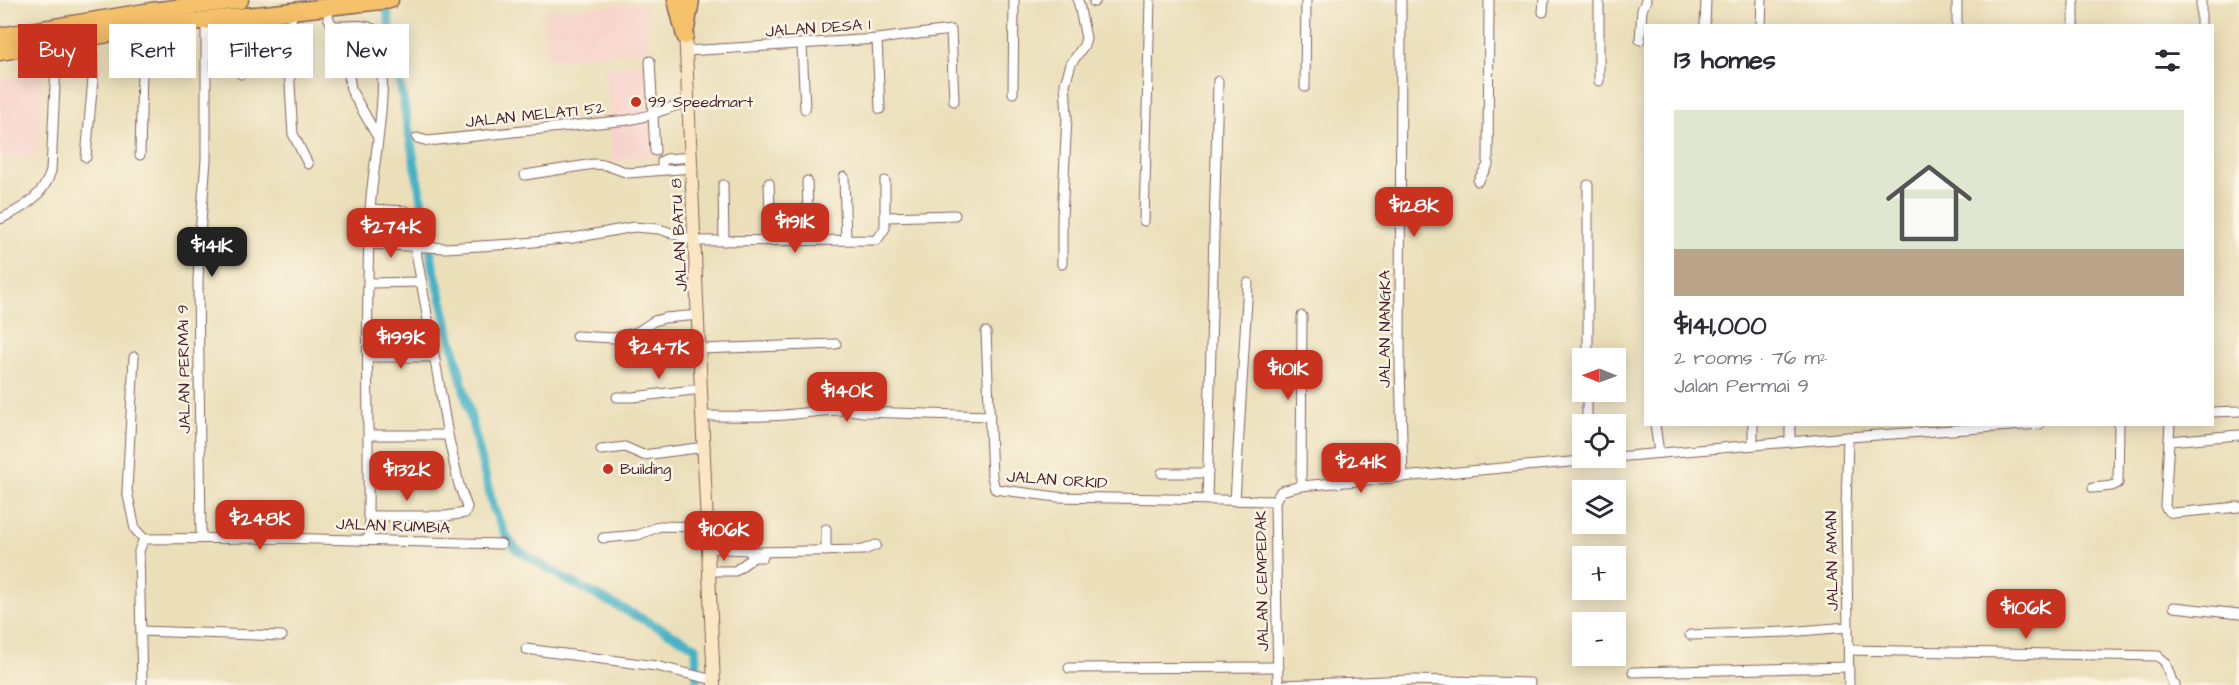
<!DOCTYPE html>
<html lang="en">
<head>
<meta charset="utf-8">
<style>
  body { margin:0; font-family:"Architects Daughter",sans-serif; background:#f2f2f3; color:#2b2b33; height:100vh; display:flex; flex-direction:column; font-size:22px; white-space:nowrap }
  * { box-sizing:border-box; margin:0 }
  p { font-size:20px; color:#7c7c81 }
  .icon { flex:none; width:33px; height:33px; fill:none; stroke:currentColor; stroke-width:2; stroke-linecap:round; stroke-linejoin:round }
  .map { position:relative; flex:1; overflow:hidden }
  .panel { position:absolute; left:1644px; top:24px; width:570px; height:402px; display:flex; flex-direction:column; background:#fff; border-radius:0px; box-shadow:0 3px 15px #0003 }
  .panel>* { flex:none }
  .guide { position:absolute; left:18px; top:24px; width:570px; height:54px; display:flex; gap:12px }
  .needle { width:39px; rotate:271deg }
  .tools { position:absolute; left:1572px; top:348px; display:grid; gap:12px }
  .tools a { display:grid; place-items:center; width:54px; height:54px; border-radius:0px; background:#fff; box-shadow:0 3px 15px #0003; font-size:30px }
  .price { position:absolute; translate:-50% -51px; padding:0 14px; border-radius:12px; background:#c8321e; color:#fff; font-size:20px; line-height:39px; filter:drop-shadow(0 2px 3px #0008) }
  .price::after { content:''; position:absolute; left:50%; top:36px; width:18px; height:14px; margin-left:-9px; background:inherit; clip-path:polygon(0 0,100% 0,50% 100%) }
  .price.current { background:#222; color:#fff }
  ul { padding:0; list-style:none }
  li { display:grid; align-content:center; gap:12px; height:318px; padding:0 30px }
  li span { display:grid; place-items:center; height:186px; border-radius:0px; color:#555 }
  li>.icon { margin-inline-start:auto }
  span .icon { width:108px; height:108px; fill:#fffc; stroke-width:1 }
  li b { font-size:26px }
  h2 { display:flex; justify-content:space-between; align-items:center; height:72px; padding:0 30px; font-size:26px }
  .tag { padding:0 21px; border-radius:0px; background:#fff; box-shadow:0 3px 15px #0003; font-size:21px; line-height:54px }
  .tag.current { background:#c8321e; color:#fff }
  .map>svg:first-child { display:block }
  .built { fill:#f7d0ca }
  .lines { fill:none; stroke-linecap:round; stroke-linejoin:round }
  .canal { stroke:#47b2c5; stroke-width:9 }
  .street-casing { stroke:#82625d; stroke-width:11 }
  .secondary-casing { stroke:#82625d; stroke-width:14 }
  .highway-casing { stroke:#82625d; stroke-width:19 }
  .street { stroke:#fff; stroke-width:9 }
  .secondary { stroke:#fbe6c4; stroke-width:12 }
  .highway { stroke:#f5c16b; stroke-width:16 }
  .poi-dot { fill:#c8321e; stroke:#fcf5e5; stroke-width:2 }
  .labels { text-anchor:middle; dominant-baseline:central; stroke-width:5; stroke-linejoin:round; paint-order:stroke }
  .street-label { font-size:16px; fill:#4a1f2b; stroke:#fcf5e5 }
  .poi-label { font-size:16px; fill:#4a1f2b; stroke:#fcf5e5; text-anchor:start }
</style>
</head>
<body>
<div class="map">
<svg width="2239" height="685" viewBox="0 0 2239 685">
  <rect width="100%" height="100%" fill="#fcf5e5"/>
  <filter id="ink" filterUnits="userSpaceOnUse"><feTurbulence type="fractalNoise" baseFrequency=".0167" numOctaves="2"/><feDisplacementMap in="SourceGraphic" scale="12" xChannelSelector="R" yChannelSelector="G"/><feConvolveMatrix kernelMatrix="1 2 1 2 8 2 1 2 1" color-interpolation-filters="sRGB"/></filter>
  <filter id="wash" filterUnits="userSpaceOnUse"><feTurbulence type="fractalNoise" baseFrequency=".008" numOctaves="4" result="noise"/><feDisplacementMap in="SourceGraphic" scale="24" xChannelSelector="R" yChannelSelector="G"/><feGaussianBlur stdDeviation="1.35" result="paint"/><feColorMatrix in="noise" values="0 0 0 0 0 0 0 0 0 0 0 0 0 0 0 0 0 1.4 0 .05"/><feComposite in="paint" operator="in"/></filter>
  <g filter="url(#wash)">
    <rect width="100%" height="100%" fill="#ebdfba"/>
    <!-- built -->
    <g class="built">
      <polygon points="646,3 647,50 547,60 544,11"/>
      <polygon points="646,64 652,157 612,160 606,67"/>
      <polygon points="44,75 37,158 0,159 0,79"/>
    </g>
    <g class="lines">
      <!-- canal -->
      <polyline class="canal" points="385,0 433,265 493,507 506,536 516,549 567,580 689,643 696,648 697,685"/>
    </g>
  </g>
  <g filter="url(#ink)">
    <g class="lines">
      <defs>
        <g id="street">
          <polyline points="1401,0 1400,367 1403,477"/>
          <polyline points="1599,0 1599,81"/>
          <polyline points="2201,0 2201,26"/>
          <polyline points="1094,2 1096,0"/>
          <path d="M330 7 328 17 332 25C347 29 361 21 375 30 393 83 373 155 370 211 365 312 369 414 368 516L370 522 369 540"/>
          <polyline points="292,12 289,66 292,120 293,134 308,164"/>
          <polyline points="1543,12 1544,0"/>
          <polyline points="1705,26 1706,0"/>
          <polyline points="1761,26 1762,0"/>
          <polyline points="1957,26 1957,0"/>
          <polyline points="2074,26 2074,0"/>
          <polyline points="340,27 345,44 351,90 377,136"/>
          <polyline points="877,39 880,109"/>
          <polyline points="1640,40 1642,10 1646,0"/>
          <polyline points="802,45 805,109"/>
          <polyline points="686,51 877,39 951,30 954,101"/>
          <polyline points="650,61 655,151"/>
          <polyline points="241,74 241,17"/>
          <polyline points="1305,87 1306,0"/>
          <polyline points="1013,93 1014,0"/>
          <path d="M417 138 428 141 628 120C650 117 668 107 690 102"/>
          <polyline points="140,155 143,28"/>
          <polyline points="86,157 93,79 92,36"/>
          <polyline points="662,170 662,161 666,159 692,157"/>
          <polyline points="525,175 594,164 606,165 628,173 693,168"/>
          <polyline points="844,177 846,240"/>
          <polyline points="807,181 809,240"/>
          <polyline points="1478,181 1488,165 1489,0"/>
          <polyline points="769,183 771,241"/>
          <polyline points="723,185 724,241"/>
          <polyline points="1588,185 1588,358"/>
          <polyline points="887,217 955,215"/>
          <path d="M0 219C22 209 44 196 51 171L57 42"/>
          <polyline points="1144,221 1150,0"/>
          <polyline points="369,244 445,248 514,244 573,238 634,227 659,229 696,241 877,240 885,228 885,181"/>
          <polyline points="1062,264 1062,218 1067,116 1065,84 1071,64 1084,45 1086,38 1078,0"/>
          <polyline points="369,283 422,282"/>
          <polyline points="986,332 992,477 995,489 1057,497 1275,501"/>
          <polyline points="576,336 614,338 637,332 654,321 665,318 699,315"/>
          <polyline points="701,349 836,344"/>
          <polyline points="134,357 127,491 135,529 144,539"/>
          <polyline points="368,357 433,357"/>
          <polyline points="617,397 633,397 702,389"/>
          <polyline points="2212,412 2239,411"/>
          <path d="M703 416C730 416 757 417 784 415 811 413 836 407 863 412L990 416"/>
          <polyline points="1587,424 1587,392"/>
          <polyline points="1655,424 1659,453"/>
          <polyline points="1790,424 1790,442"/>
          <polyline points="2170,424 2165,506 2168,511 2173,513 2239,507"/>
          <polyline points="369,435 448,435"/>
          <polyline points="1848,437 1846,508 1849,685"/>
          <polyline points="2169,441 2239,435"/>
          <polyline points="1753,445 1753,424"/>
          <polyline points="601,450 625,447 643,455 705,447"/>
          <polyline points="1616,457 1848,437 2040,424"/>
          <polyline points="1162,473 1208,473"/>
          <polyline points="1301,486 1302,316"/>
          <polyline points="2093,488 2112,486 2118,483 2119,424"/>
          <polyline points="1207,500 1218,81"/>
          <polyline points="1235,501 1248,283"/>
          <polyline points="368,516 446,516 465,513 467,507 459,485 448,435 410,217 406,211 370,209"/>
          <polyline points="826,529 826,551"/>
          <polyline points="201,538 198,281 200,234 206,160 206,20"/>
          <polyline points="603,538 638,535 660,526 708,527"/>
          <polyline points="709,548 748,550 754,557"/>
          <polyline points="752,552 864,550 876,545"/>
          <polyline points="710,571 735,571 754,557 763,557"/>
          <polyline points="2174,607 2239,614"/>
          <polyline points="141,631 282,636"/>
          <polyline points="1690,635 1788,632 1848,627"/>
          <polyline points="526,649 656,666 714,680"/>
          <polyline points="1849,650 2158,656 2165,662 2173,684 2175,685"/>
          <polyline points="1069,668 1279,667"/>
          <polyline points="1633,672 1849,667"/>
          <polyline points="142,685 139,551 144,539 279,538 501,544"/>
          <polyline points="1278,685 1275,501 1281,491 1301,486 1615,458"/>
          <polyline points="1282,685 1411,680 1530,683"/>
        </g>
        <polyline id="secondary" points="685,28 714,685"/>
        <g id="highway">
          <polyline points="676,0 685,36"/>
          <polyline points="686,29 691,0"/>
          <polyline points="0,36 151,11 240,0"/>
          <polyline points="0,52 157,26 390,0"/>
        </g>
      </defs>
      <!-- street casing -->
      <use href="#street" class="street-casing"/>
      <!-- secondary casing -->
      <use href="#secondary" class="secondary-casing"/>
      <!-- highway casing -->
      <use href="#highway" class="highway-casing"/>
      <!-- street -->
      <use href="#street" class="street"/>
      <!-- secondary -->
      <use href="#secondary" class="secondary"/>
      <!-- highway -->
      <use href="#highway" class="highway"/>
    </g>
  </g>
  <!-- markers -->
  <g class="poi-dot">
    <circle cx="636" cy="102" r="6"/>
    <circle cx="608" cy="469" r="6"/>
  </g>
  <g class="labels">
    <!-- street labels -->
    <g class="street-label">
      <text transform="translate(818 28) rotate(-4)">JALAN DESA 1</text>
      <text transform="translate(535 115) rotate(-6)">JALAN MELATI 52</text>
      <text transform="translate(679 235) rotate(-93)">JALAN BATU 8</text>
      <text transform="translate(1385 329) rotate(-90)">JALAN NANGKA</text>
      <text transform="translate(184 369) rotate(-91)">JALAN PERMAI 9</text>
      <text transform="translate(1057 480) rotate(4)">JALAN ORKID</text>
      <text transform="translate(393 526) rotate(2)">JALAN RUMBIA</text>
      <text transform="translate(1832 561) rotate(-91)">JALAN AMAN</text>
      <text transform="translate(1262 581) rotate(-91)">JALAN CEMPEDAK</text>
    </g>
    <!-- poi labels -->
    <g class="poi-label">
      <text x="648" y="102">99 Speedmart</text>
      <text x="620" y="469">Building</text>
    </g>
  </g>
</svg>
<div class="tools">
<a><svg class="needle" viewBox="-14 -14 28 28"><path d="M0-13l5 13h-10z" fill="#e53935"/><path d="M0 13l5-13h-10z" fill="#7c7c81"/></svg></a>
<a><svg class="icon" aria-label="locate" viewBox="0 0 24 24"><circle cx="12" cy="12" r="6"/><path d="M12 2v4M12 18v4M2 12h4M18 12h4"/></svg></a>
<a><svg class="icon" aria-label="layers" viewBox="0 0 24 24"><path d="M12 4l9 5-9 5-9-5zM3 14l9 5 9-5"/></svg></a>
<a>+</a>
<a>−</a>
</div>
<b class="price" style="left:1414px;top:238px">$128K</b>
<b class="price" style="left:795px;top:254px">$191K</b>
<b class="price" style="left:391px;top:259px">$274K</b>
<b class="price current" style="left:212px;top:278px">$141K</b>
<b class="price" style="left:401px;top:370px">$199K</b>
<b class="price" style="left:659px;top:380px">$247K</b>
<b class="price" style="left:1288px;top:401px">$101K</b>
<b class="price" style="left:847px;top:423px">$140K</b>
<b class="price" style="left:1361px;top:494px">$241K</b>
<b class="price" style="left:407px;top:502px">$132K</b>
<b class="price" style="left:260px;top:551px">$248K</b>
<b class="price" style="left:724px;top:562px">$106K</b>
<b class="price" style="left:2026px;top:640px">$106K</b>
<div class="guide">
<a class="tag current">Buy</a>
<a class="tag">Rent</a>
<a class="tag">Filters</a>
<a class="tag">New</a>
</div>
<section class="panel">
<h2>13 homes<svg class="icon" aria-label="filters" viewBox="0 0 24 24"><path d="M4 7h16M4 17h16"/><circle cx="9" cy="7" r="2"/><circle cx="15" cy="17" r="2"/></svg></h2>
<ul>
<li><span style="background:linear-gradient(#dfe7d0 75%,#b9a48a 0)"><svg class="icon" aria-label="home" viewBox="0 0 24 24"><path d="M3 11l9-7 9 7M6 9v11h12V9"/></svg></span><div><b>$141,000</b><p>2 rooms · 76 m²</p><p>Jalan Permai 9</p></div></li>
</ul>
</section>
</div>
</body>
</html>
